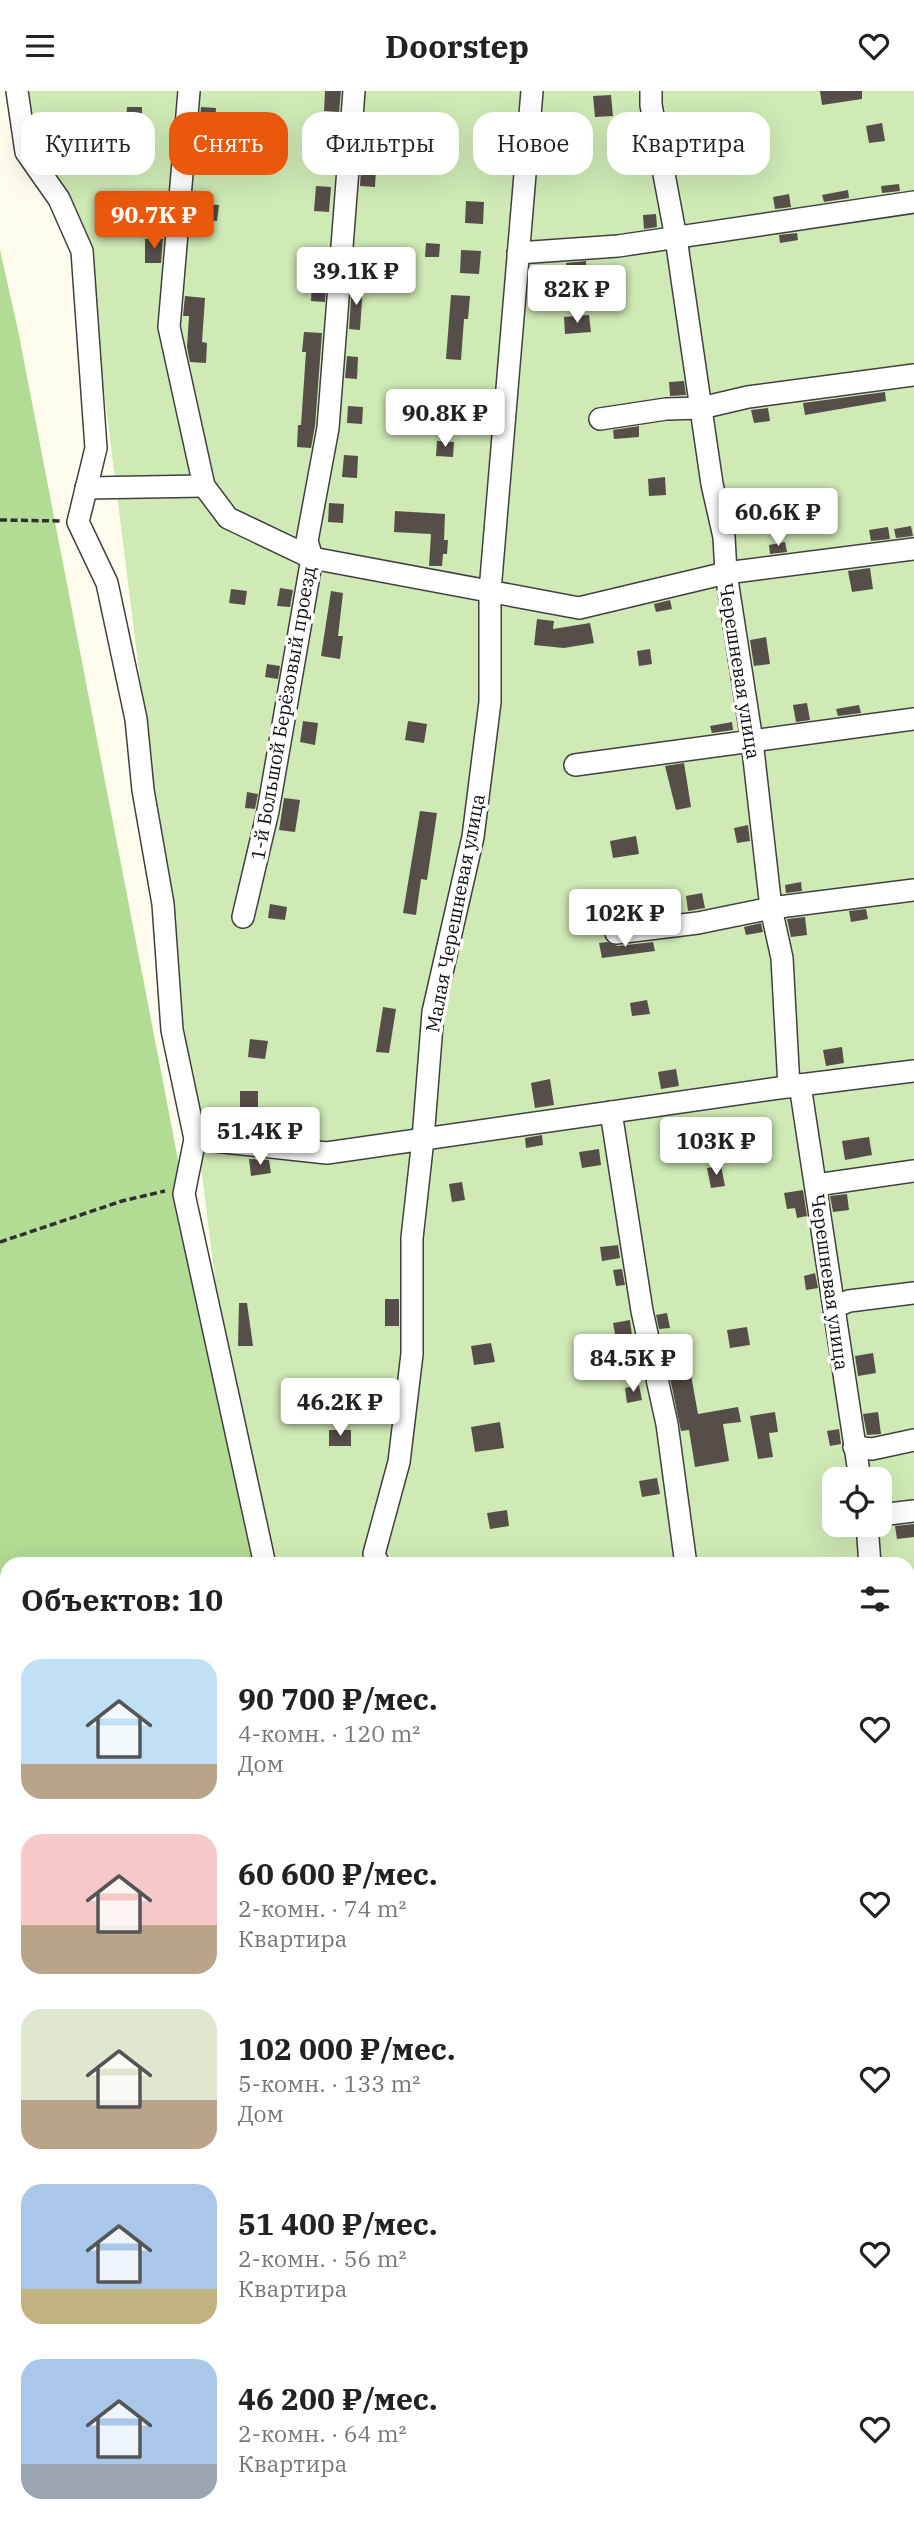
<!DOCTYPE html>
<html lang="ru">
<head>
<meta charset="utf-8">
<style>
  body { margin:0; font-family:"IBM Plex Serif",serif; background:#f6f6f6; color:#222; height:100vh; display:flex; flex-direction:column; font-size:26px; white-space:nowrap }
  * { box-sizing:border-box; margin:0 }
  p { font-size:23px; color:#767676 }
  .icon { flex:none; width:38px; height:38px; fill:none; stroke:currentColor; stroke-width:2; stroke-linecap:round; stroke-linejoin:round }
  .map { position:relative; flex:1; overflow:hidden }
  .details { position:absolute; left:0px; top:1466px; width:915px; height:975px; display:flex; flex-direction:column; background:#fff; border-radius:21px 21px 0 0; box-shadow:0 7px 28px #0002 }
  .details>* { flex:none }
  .top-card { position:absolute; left:21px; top:21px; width:873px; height:63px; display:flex; gap:14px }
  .fabs { position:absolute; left:822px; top:1376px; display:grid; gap:14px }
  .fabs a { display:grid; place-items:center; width:70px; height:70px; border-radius:14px; background:#fff; box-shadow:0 7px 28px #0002; font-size:35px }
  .price { position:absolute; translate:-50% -60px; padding:0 16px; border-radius:7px; background:#fff; color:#222; font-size:23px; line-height:46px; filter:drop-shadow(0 2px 4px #0008) }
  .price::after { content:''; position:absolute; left:50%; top:42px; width:21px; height:16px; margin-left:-10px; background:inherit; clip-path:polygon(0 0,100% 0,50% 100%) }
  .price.selected { background:#ea580c; color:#fff }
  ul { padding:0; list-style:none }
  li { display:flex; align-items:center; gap:21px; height:175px; padding:0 21px }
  li span { display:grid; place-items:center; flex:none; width:196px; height:140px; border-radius:21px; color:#555 }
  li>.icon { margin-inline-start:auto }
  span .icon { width:84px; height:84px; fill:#fffc; stroke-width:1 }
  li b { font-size:30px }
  h2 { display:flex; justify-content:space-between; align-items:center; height:84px; padding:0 21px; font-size:30px }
  .tag { padding:0 24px; border-radius:21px; background:#fff; box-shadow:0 7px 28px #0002; font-size:24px; line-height:63px }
  .tag.selected { background:#ea580c; color:#fff }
  header { display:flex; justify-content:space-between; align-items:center; height:91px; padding:0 21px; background:#fff; font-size:32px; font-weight:700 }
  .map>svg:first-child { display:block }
  .green { fill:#cfeab5; fill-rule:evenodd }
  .forest { fill:#b2db94 }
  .building { fill:#564e49 }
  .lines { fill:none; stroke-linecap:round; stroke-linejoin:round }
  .minor-casing { stroke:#404040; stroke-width:24 }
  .path { stroke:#2f2f2f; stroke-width:3.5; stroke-dasharray:7 3.5; stroke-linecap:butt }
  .minor { stroke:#fff; stroke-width:21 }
  .labels { text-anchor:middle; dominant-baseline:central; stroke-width:7; stroke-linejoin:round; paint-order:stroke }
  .street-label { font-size:19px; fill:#0d0d0d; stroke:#fff }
</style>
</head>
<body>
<header><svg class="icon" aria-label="menu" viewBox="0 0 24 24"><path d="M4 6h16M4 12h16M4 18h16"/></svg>Doorstep<svg class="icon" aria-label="heart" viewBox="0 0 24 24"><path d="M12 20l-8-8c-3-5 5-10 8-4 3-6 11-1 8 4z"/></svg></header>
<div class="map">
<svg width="914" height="2441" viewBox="0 0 914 2441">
  <rect width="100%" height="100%" fill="#fffced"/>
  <!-- green -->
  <path class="green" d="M25 0H914V2441H0V1926H7V2434H908V1474L257 1473 216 1196 85 148 36 69ZM835 1388H880V1433H835Z"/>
  <!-- forest -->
  <polygon class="forest" points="0,159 18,239 181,1084 216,1196 257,1473 7,1474 7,1926 0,1926"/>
  <!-- building -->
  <g class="building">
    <polygon points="325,0 341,0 339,21 324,20"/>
    <polygon points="820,0 862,0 862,8 822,14"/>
    <polygon points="611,4 613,25 595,26 593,5"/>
    <polygon points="127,16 142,16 142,32 126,32"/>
    <polygon points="201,16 216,17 215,37 199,36"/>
    <polygon points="365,24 382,25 381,43 364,42"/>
    <polygon points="882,32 885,50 869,52 866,35"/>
    <polygon points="480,36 494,37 493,60 478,59"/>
    <polygon points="321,47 337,48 336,68 319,67"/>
    <polygon points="197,62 209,63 208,83 195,82"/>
    <polygon points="361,77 376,78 375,96 360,95"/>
    <polygon points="899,93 900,100 882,102 881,95"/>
    <polygon points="316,95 331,96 329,121 314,120"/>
    <polygon points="848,99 849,107 824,111 822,104"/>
    <polygon points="789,103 791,116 775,118 773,106"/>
    <polygon points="466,110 484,111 483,133 465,132"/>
    <polygon points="194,113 219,114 217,130 193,128"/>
    <polygon points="656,123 657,136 644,138 643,124"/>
    <polygon points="797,142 798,149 780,152 779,144"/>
    <polygon points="145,148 163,148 161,172 145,172"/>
    <polygon points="426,152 440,153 439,166 425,166"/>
    <polygon points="461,159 481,160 479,183 460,182"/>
    <polygon points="586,170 587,191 567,193 566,172"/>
    <polygon points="354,172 368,173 367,193 352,192"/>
    <polygon points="312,191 326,192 325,211 311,210"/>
    <polygon points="352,194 363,194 360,239 349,238"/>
    <polygon points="451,204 470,205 468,228 464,228 461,269 446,268"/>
    <polygon points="185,205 205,207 202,251 207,252 206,272 190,271 187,256 189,225 183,225"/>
    <polygon points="589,224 591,241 565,243 564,226"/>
    <polygon points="304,241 322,242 315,335 311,357 297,356 298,334 301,334 306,261 302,261"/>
    <polygon points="347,265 358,266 357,288 345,287"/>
    <polygon points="684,290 686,304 670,305 669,291"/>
    <polygon points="885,301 886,310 805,324 803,312"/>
    <polygon points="348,315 363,316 362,333 347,332"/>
    <polygon points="768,317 770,330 754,332 751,319"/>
    <polygon points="639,335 639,346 614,348 613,339"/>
    <polygon points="437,350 454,351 453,366 436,365"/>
    <polygon points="344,364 358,365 357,387 342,386"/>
    <polygon points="665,386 666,404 649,405 648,388"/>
    <polygon points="329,412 344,413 343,432 328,431"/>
    <polygon points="395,420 445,423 444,449 448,449 447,463 443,463 442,475 429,475 431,443 394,441"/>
    <polygon points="911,435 913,445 896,447 894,438"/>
    <polygon points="888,436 890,448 871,450 869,439"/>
    <polygon points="785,451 787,461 770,463 769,454"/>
    <polygon points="870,477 873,498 852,501 848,480"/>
    <polygon points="280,497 293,499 290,516 277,515"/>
    <polygon points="231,498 247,500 245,514 229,512"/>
    <polygon points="331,500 343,502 338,545 343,545 340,568 321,565"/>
    <polygon points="670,509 672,518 656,521 654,513"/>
    <polygon points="537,528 554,530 553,538 590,532 594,552 564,557 534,554"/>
    <polygon points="766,546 770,573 754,575 750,549"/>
    <polygon points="650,558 652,573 639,575 637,560"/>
    <polygon points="267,573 280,575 278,588 265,586"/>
    <polygon points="807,612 810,629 796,631 793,614"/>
    <polygon points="859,614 861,622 838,625 836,618"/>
    <polygon points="303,630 318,632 315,654 300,651"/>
    <polygon points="408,630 427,633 424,652 405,649"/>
    <polygon points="732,631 733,639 712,642 710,635"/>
    <polygon points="684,672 691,716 676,719 665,675"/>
    <polygon points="247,701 258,703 255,718 245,717"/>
    <polygon points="284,707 300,709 295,741 279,739"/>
    <polygon points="420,720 437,722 427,789 421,788 416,824 403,822"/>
    <polygon points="748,734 750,750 737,752 734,737"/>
    <polygon points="636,745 639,763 613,767 610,750"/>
    <polygon points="801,791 802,800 786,802 785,794"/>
    <polygon points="702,802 705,817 688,820 686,805"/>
    <polygon points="647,812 649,825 635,826 633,814"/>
    <polygon points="270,813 287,816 285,829 268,827"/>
    <polygon points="866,818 868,828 851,831 849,820"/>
    <polygon points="805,826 807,844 791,846 787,828"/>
    <polygon points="761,832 763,841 746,844 744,836"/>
    <polygon points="607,851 618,855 653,851 655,860 602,867 599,852"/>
    <polygon points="647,909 650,923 632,925 630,912"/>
    <polygon points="383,916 396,918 389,962 376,961"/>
    <polygon points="250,948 268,950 265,968 248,966"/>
    <polygon points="842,956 844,972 826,975 823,959"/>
    <polygon points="676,978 679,995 661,998 658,981"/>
    <polygon points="550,988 554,1014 535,1017 531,992"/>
    <rect x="240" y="1000" width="18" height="23"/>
    <polygon points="542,1044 543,1054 526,1057 525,1047"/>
    <polygon points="869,1046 872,1064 845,1069 842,1050"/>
    <polygon points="599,1058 601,1074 582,1077 579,1061"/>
    <polygon points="249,1068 269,1069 271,1082 251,1085"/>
    <polygon points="721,1075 725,1095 711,1097 707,1077"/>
    <polygon points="462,1091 465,1109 452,1111 449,1093"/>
    <polygon points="803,1099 807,1125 797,1127 795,1117 787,1118 784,1102"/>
    <polygon points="847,1103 849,1119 833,1121 830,1105"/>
    <polygon points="618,1154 620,1167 602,1170 600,1156"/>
    <polygon points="622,1178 625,1194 616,1195 613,1179"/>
    <polygon points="815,1182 818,1197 806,1199 804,1185"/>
    <rect x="385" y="1208" width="14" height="27"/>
    <polygon points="239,1212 247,1212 253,1255 238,1255"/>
    <polygon points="667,1222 670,1237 659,1238 656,1224"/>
    <polygon points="630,1229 632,1245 616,1248 613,1232"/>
    <polygon points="747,1236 750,1254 730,1257 727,1239"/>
    <polygon points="491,1252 495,1271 474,1274 471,1255"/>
    <polygon points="873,1262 876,1282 858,1285 855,1265"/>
    <polygon points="691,1284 698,1323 738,1316 741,1331 723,1333 729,1370 695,1376 689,1339 681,1340 670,1287"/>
    <polygon points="639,1294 642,1309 627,1312 625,1297"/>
    <polygon points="775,1321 778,1341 769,1342 773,1366 758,1368 750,1325"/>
    <polygon points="878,1321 881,1343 867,1344 863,1323"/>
    <polygon points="500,1331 504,1357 475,1361 471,1336"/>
    <polygon points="839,1338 841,1353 830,1355 827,1340"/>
    <rect x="329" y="1339" width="22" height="16"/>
    <polygon points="657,1387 660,1403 642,1406 639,1390"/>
    <polygon points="507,1419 509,1435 490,1438 487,1422"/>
    <polygon points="914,1433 914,1446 897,1448 895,1435"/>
  </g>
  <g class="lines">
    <defs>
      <g id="minor">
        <polyline points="17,0 26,61 59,108 82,160 96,357 78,431 107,492 136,628 143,699 163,813 172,939 195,1048 184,1103 265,1474"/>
        <polyline points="189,0 169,236 204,395 228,427 312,467 579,517 726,482 914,458"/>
        <polyline points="651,0 651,14 676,147 712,393 724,446 726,482 752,650 771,817 782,867 789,996"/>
        <polyline points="518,162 618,155 914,111"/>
        <polyline points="600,328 666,318 701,317 748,306 914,284"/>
        <polyline points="86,397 204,395"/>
        <polyline points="575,674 914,628"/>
        <polyline points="243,826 268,720 312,467 307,450 328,337 354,0"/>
        <polyline points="616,842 698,832 771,817 914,799"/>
        <polyline points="800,994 860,1388"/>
        <polyline points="611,1021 642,1220 667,1333 686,1474"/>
        <polyline points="195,1048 327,1062 800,994 914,980"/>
        <polyline points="816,1094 914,1080"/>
        <polyline points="834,1216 849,1210 914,1202"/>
        <polyline points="854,1356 872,1358 914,1349"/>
        <polyline points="880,1424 914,1420"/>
        <polyline points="867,1433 870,1474"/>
        <polyline points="379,1474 374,1463 399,1371 412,1263 412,1147 423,1048 433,921 473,746 490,611 490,500 532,0"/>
        <polyline points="908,1553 914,1552"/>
        <polyline points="908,1735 914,1734"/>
        <polyline points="908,1787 914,1831"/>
        <polyline points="908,1892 914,1891"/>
        <polyline points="908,2031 914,2030"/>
        <polyline points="908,2168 914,2167"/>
        <polyline points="908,2309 914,2309"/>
        <polyline points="355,2434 356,2441"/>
      </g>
    </defs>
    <!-- minor casing -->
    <use href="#minor" class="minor-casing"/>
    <!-- path -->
    <g class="path">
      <polyline points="0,429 61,430"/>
      <polyline points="0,1151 122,1110 165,1100"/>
      <polyline points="0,1973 7,1989"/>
      <polyline points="0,2198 7,2196"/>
      <polyline points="202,2434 203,2441"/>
    </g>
    <!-- minor -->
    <use href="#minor" class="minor"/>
  </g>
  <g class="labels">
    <!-- street labels -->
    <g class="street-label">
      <text transform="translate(740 580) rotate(81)">Черешневая улица</text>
      <text transform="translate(283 622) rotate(-80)">1-й Большой Берёзовый проезд</text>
      <text transform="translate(455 822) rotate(-79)">Малая Черешневая улица</text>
      <text transform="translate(830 1191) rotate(82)">Черешневая улица</text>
    </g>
  </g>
</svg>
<div class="fabs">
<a><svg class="icon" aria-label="locate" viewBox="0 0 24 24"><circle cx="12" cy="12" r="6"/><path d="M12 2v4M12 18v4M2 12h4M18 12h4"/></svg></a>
</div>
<b class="price selected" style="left:154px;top:160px">90.7K ₽</b>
<b class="price" style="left:356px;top:216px">39.1K ₽</b>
<b class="price" style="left:577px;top:234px">82K ₽</b>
<b class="price" style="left:445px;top:358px">90.8K ₽</b>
<b class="price" style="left:778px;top:457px">60.6K ₽</b>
<b class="price" style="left:625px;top:858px">102K ₽</b>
<b class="price" style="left:260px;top:1076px">51.4K ₽</b>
<b class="price" style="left:716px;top:1086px">103K ₽</b>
<b class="price" style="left:633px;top:1303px">84.5K ₽</b>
<b class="price" style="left:340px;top:1347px">46.2K ₽</b>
<div class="top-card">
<a class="tag">Купить</a>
<a class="tag selected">Снять</a>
<a class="tag">Фильтры</a>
<a class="tag">Новое</a>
<a class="tag">Квартира</a>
</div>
<section class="details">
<h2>Объектов: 10<svg class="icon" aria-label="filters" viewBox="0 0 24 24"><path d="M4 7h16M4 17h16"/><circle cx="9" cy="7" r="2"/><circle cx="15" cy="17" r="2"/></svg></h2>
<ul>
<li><span style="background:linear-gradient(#bfe0f5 75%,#b9a48a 0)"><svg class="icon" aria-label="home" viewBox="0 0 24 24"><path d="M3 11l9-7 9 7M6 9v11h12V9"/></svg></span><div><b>90 700 ₽/мес.</b><p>4-комн. · 120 m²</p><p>Дом</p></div><svg class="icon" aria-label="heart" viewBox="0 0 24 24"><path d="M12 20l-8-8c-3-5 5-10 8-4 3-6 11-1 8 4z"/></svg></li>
<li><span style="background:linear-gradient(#f6c9c9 65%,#b9a48a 0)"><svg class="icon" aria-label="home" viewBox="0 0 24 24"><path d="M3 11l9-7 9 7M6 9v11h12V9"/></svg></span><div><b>60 600 ₽/мес.</b><p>2-комн. · 74 m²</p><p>Квартира</p></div><svg class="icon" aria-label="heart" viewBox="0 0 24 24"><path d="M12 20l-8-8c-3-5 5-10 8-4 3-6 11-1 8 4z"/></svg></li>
<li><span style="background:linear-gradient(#dfe7d0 65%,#b9a48a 0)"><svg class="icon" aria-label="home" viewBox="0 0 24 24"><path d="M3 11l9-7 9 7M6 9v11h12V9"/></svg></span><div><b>102 000 ₽/мес.</b><p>5-комн. · 133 m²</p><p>Дом</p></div><svg class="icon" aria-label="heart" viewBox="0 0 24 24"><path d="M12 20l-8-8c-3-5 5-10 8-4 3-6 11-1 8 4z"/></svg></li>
<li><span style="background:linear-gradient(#a9c7e8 75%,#c2b280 0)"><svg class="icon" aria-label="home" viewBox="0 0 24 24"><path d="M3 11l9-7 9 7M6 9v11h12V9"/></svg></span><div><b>51 400 ₽/мес.</b><p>2-комн. · 56 m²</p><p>Квартира</p></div><svg class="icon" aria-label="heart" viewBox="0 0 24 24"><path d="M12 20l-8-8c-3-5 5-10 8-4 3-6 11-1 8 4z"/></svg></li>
<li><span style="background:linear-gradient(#a9c7e8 75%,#9aa5b1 0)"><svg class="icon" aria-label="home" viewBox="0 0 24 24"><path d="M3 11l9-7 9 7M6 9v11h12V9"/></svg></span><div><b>46 200 ₽/мес.</b><p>2-комн. · 64 m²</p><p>Квартира</p></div><svg class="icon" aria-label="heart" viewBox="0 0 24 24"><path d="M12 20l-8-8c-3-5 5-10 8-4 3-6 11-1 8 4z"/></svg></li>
</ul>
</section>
</div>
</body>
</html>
